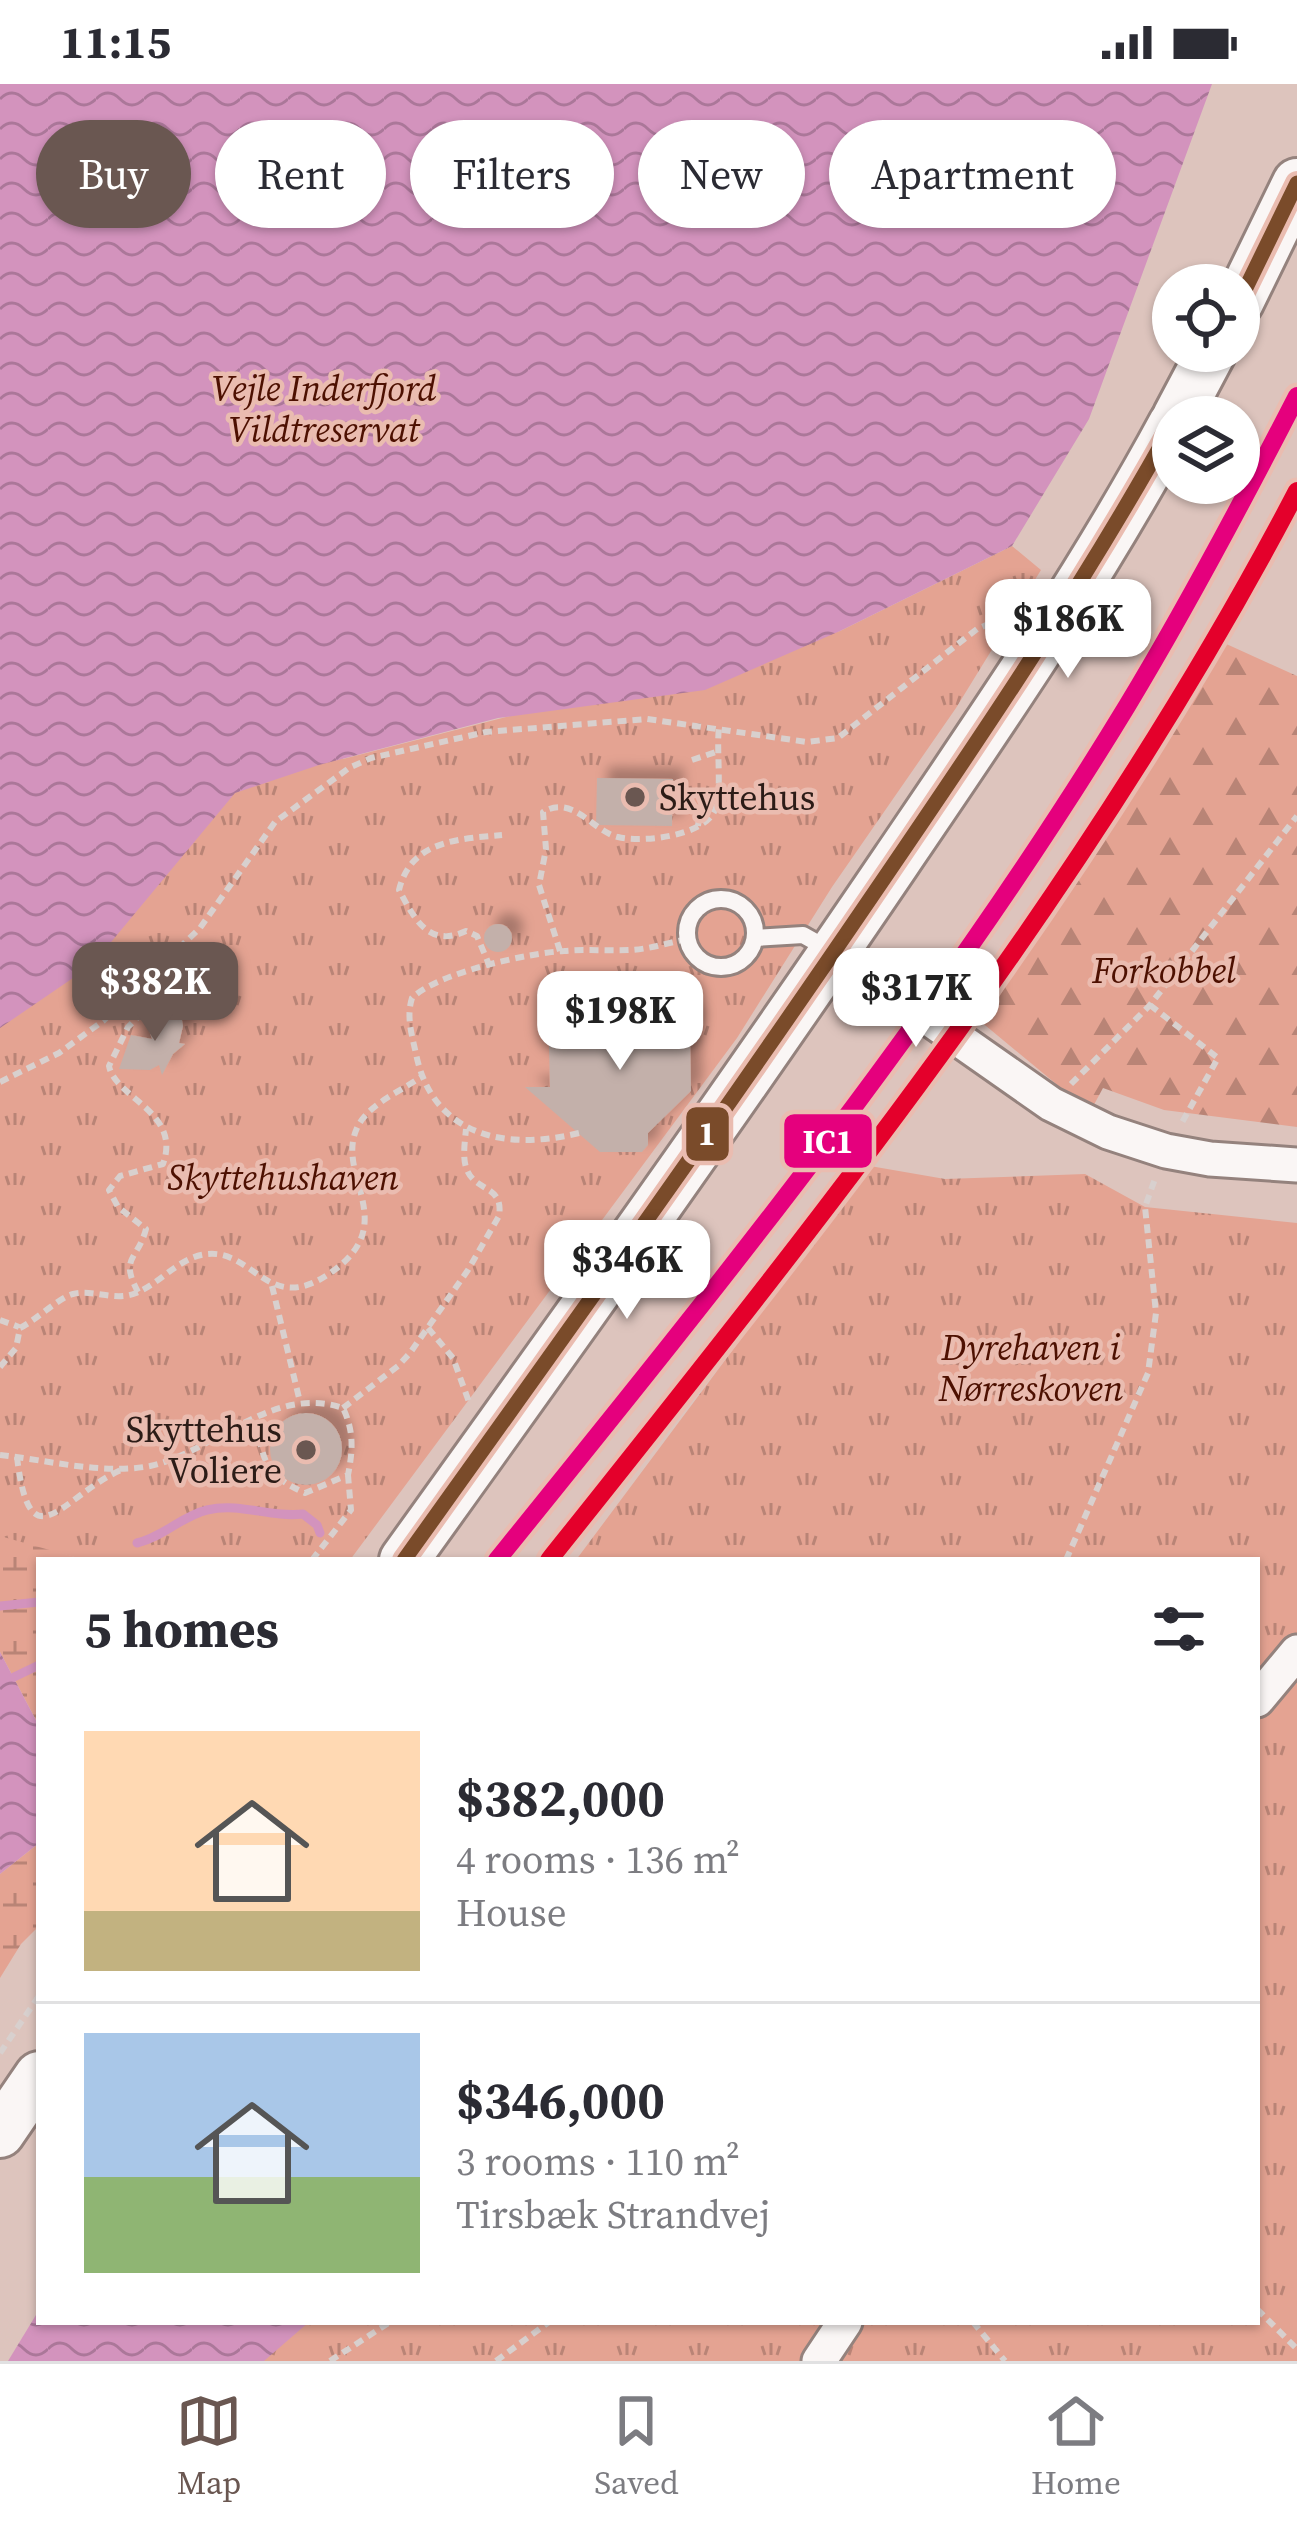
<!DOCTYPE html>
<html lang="en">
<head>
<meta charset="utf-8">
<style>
  body { margin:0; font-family:"Source Serif 4",serif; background:#f7f7f7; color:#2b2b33; height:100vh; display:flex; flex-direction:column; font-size:45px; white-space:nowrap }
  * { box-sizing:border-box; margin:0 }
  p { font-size:39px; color:#7c7c81 }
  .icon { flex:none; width:66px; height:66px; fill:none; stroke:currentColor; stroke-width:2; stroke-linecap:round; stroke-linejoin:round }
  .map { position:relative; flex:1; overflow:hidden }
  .drawer { position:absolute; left:36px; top:1473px; width:1224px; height:768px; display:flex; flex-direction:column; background:#fff; border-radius:0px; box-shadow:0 3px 9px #0004 }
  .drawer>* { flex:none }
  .hud { position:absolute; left:36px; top:36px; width:1227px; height:108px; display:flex; gap:24px }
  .fabs { position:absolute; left:1152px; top:180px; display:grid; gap:24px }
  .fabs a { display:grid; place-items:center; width:108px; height:108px; border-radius:50%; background:#fff; box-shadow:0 3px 9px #0004; font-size:60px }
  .price { position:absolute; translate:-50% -102px; padding:0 27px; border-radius:24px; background:#fff; color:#222; font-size:39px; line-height:78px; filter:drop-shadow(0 3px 6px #0008) }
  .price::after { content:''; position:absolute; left:50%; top:72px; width:36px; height:27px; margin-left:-18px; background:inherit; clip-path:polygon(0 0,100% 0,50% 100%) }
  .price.current { background:#6a5751; color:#fff }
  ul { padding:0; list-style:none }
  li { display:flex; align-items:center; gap:36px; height:300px; padding:0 48px }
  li+li { border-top:3px solid #e1e1e2 }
  li span { display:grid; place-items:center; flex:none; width:336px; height:240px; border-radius:0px; color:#555 }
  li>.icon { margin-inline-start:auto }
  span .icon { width:144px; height:144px; fill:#fffc; stroke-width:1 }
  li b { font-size:51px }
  h2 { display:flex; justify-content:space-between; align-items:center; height:144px; padding:0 48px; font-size:51px }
  .chip { padding:0 42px; border-radius:54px; background:#fff; box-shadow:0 3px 9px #0004; font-size:42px; line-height:108px }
  .chip.current { background:#6a5751; color:#fff }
  .status { display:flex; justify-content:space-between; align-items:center; height:84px; padding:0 60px; background:#fff; direction:ltr }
  .status svg { height:33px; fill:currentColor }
  .tabs { display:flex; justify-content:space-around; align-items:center; height:168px; border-top:3px solid #e1e1e2; background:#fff; font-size:33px; color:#7c7c81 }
  .tabs a { display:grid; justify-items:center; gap:6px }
  .tabs .current { color:#6a5751 }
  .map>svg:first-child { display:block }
  .forest { fill:url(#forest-firs) }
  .wetland { fill:url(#wetland-marsh) }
  .park { fill:url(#park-tufts) }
  .water { fill:url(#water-waves) }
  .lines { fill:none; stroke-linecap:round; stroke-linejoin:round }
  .stream { stroke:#d393bd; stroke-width:9 }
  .building { fill:#c3b0aa; filter:url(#shadow) }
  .lane-casing { stroke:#94827d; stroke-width:22 }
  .street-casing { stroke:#94827d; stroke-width:39 }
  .secondary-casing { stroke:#94827d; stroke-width:54 }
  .path { stroke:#d8d0ce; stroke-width:6; stroke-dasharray:9 6; stroke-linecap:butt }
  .lane { stroke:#faf6f5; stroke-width:16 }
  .street { stroke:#faf6f5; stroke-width:33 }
  .secondary { stroke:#faf6f5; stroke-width:48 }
  .bus-1-casing { stroke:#eabcb0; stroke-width:24 }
  .bus-1 { stroke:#7a4b2a; stroke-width:15 }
  .rail-1-casing { stroke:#eabcb0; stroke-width:27 }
  .rail-2-casing { stroke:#eabcb0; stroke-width:27 }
  .rail-1 { stroke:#e5007d; stroke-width:18 }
  .rail-2 { stroke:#e4002b; stroke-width:18 }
  .poi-dot { fill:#6a5751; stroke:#eabcb0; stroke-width:4.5 }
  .labels { text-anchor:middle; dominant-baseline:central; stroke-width:9; stroke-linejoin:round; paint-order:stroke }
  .park-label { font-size:36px; font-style:italic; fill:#4d1001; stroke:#eabcb0 }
  .poi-label { font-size:36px; fill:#2c1c17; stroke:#eabcb0; text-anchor:start }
  .line-badge { stroke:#eabcb0; stroke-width:4.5 }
  .badge-label { font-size:33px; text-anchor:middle; font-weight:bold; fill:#fff }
</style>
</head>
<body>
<div class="status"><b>11:15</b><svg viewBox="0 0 49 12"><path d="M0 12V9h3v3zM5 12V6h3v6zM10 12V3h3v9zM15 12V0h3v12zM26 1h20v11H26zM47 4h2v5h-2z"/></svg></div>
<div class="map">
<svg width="1297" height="2277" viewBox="0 0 1297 2277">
  <defs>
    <pattern id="forest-firs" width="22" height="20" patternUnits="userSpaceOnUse" patternTransform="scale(3)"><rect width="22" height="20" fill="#e4a392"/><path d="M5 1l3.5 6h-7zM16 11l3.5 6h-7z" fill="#b98476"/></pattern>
    <pattern id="wetland-marsh" width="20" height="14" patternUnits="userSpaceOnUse" patternTransform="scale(3)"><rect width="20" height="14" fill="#e4a392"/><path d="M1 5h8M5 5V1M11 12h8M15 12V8" fill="none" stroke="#b98476"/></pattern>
    <pattern id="park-tufts" width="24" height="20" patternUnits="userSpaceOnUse" patternTransform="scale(3)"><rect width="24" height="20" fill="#e4a392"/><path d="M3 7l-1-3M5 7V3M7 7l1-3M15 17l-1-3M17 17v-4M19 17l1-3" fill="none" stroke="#b98476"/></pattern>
    <pattern id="water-waves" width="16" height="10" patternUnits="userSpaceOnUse" patternTransform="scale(3)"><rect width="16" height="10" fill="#d393bd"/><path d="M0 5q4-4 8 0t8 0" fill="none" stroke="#ab7799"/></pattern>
    <filter id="shadow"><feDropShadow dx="11" dy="-11" stdDeviation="6" flood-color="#0004"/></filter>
  </defs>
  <rect width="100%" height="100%" fill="#ddc4bd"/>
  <!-- forest -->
  <polygon class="forest" points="1222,558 1297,592 1297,1043 1164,1026 1103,1004 1090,1028 974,932"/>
  <!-- wetland -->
  <g class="wetland">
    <polygon points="4,1451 85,1476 39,1476 39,1642 0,1568 0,1452"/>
    <polygon points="39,1759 39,1842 21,1860 0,1894 0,1790"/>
  </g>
  <!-- park -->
  <g class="park">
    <polygon points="0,0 343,675 840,547 1012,462 1041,486 956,624 832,803 737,954 350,1476 85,1476 0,1452"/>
    <polygon points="870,1082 945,1095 1085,1090 1145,1123 1297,1139 1297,2277 13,2277 39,2238 1257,2238 1257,1476 576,1476"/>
  </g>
  <!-- water -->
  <g class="water">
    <polygon points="0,0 1212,0 1089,335 1012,462 840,547 705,606 498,634 319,681 235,709 92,881 0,944"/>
    <polygon points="0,1568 39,1642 39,1759 0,1790"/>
    <polygon points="39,2226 39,2238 309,2238 264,2277 8,2277"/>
  </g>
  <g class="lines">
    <!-- stream -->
    <g class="stream">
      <path d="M137 1459C163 1453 182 1432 207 1426 241 1418 269 1434 303 1430L317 1441 320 1449"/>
      <polyline points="0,1522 39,1518"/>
      <polyline points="14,1593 39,1581"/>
    </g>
  </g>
  <!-- building -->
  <g class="building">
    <polygon points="597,694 673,695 672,742 596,741"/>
    <circle cx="498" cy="854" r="14"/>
    <polygon points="667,913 696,941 690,947 691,1007 648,1049 648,1061 642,1068 600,1068 525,1003 550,1003 549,962 597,922 660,920"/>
    <polygon points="180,925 183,942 179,959 185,960 173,970 162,991 159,981 150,986 119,985 131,951 152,955 146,936"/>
    <circle cx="306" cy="1365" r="36"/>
  </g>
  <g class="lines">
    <defs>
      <g id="lane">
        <circle cx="721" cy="849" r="34"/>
        <polyline points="755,854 803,851 828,865"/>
      </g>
      <g id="street">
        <polyline points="834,868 1051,1020 1108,1048 1166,1067 1210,1075 1297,1081"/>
        <polyline points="1257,1616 1297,1568"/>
        <polyline points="819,2277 845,2238"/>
      </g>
      <g id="secondary">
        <polyline points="1239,218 1297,99"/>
        <polyline points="1177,333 1212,267"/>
        <path d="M404 1476C570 1245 736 1013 896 777 993 634 1091 492 1173 340"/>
        <polyline points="0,2049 39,1992"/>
      </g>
    </defs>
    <!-- lane casing -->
    <use href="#lane" class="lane-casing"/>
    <!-- street casing -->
    <use href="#street" class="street-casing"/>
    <!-- secondary casing -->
    <use href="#secondary" class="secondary-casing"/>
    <!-- path -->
    <g class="path">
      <polyline points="692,676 716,668"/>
      <polyline points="698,742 700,726"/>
      <path d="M560 867 539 801 546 765 543 728C573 710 592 747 618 753 642 759 702 752 714 728 723 713 716 665 719 644"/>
      <path d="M490 883 477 852 466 847C429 864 415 836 399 806 411 756 459 755 502 751"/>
      <polyline points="1150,921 1218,974 1180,1042"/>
      <polyline points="0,998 59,969 103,937 200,844 275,738 349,684 371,674 486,648 647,635 807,658 838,654 977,545 1014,529"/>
      <polyline points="1071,1000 1150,921 1297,732"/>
      <path d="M579 1049C507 1067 433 1053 416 970 412 951 406 933 412 914 437 889 528 869 564 867 586 865 609 867 631 866 649 865 668 859 687 855"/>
      <polyline points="272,1202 300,1318"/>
      <path d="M138 1208C119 1173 138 1176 146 1145L118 1123 109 1106 120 1092 163 1080C182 1028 115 1014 109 982L128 943 164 907 176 872"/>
      <polyline points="0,1236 19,1243"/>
      <polyline points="428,1244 453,1274 469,1318"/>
      <path d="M0 1283 16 1264 20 1244C36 1236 60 1213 73 1210 94 1205 115 1218 136 1209 161 1199 180 1172 208 1170 255 1166 269 1234 333 1187 401 1138 335 1092 357 1044 367 1021 401 1007 421 993"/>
      <path d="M343 1324 398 1282 410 1269 468 1186 499 1132C504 1101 476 1108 467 1086 462 1075 465 1057 466 1045"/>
      <path d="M0 1371C47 1376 103 1391 150 1382 214 1368 273 1300 343 1324 354 1347 353 1366 348 1391L305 1409C263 1390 264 1377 255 1334"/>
      <path d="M17 1373C30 1482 62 1412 121 1386"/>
      <polyline points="312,1476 351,1426 348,1391"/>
      <polyline points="1066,1476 1148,1289 1156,1229 1145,1123 1156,1092"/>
      <polyline points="0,1969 39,1912"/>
      <polyline points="1257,2225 1297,2265"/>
      <polyline points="973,2238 1005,2277"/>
      <polyline points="330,2277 390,2238"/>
      <polyline points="496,2277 549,2238"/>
    </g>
    <!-- lane -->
    <use href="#lane" class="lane"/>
    <!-- street -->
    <use href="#street" class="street"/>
    <!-- secondary -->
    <use href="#secondary" class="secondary"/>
    <defs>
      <g id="bus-1">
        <polyline points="1239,218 1297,99"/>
        <path d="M404 1476C561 1257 718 1038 870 815 976 660 1082 504 1173 340"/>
      </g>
    </defs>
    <!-- bus-1 casing -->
    <use href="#bus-1" class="bus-1-casing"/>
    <!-- bus-1 -->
    <use href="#bus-1" class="bus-1"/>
    <defs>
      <path id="rail-1" d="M497 1476C719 1201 943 925 1127 622 1188 521 1243 417 1297 312"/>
      <path id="rail-2" d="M549 1476C820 1136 1095 794 1297 407"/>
    </defs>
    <!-- rail-1 casing -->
    <use href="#rail-1" class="rail-1-casing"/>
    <!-- rail-2 casing -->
    <use href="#rail-2" class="rail-2-casing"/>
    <!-- rail-1 -->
    <use href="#rail-1" class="rail-1"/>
    <!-- rail-2 -->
    <use href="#rail-2" class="rail-2"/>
  </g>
  <!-- markers -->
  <g class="poi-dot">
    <circle cx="635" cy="713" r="12"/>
    <circle cx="306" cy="1366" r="12"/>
  </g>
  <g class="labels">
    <!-- park labels -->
    <g class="park-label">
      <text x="324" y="304">Vejle Inderfjord<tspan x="324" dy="41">Vildtreservat</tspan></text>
      <text x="1164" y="886">Forkobbel</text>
      <text x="283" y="1093">Skyttehushaven</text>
      <text x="1031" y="1263">Dyrehaven i<tspan x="1031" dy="41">Nørreskoven</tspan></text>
    </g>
    <!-- poi labels -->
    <g class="poi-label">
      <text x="659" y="713">Skyttehus</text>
      <text x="282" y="1345" text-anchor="end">Skyttehus<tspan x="282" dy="41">Voliere</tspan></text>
    </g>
  </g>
  <g class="line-badge">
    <rect x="684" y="1021" width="47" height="58" rx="12" fill="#7a4b2a"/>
    <rect x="782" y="1028" width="92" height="58" rx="12" fill="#e5007d"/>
  </g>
  <g class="badge-label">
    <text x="707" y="1061">1</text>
    <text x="828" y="1069">IC1</text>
  </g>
</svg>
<div class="fabs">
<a><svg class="icon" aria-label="locate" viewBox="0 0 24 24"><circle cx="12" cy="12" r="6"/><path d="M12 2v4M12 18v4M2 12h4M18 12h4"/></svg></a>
<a><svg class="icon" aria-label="layers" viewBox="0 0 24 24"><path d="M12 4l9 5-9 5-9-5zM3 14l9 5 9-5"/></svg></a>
</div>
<b class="price" style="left:1068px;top:597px">$186K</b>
<b class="price current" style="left:155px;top:960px">$382K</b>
<b class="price" style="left:916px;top:966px">$317K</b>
<b class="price" style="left:620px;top:989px">$198K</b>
<b class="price" style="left:627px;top:1238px">$346K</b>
<div class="hud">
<a class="chip current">Buy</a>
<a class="chip">Rent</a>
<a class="chip">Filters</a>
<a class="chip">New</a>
<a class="chip">Apartment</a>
</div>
<section class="drawer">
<h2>5 homes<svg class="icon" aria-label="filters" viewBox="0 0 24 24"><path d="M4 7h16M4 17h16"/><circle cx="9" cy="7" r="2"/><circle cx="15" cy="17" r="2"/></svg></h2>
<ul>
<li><span style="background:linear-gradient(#ffd9b3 75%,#c2b280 0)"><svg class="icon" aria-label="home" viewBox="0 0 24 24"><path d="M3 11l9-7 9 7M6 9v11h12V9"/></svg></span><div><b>$382,000</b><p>4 rooms · 136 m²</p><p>House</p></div></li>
<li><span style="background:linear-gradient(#a9c7e8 60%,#8fb573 0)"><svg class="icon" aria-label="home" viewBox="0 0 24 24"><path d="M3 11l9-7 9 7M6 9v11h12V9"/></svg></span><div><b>$346,000</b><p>3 rooms · 110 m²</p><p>Tirsbæk Strandvej</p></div></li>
</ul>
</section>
</div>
<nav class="tabs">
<a class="current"><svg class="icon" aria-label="map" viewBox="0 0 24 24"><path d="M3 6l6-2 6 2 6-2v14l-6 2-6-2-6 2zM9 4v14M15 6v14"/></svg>Map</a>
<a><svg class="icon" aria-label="saved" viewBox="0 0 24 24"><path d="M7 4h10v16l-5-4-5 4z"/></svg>Saved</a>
<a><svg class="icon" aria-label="home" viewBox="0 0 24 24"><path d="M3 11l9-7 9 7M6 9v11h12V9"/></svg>Home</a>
</nav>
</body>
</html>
